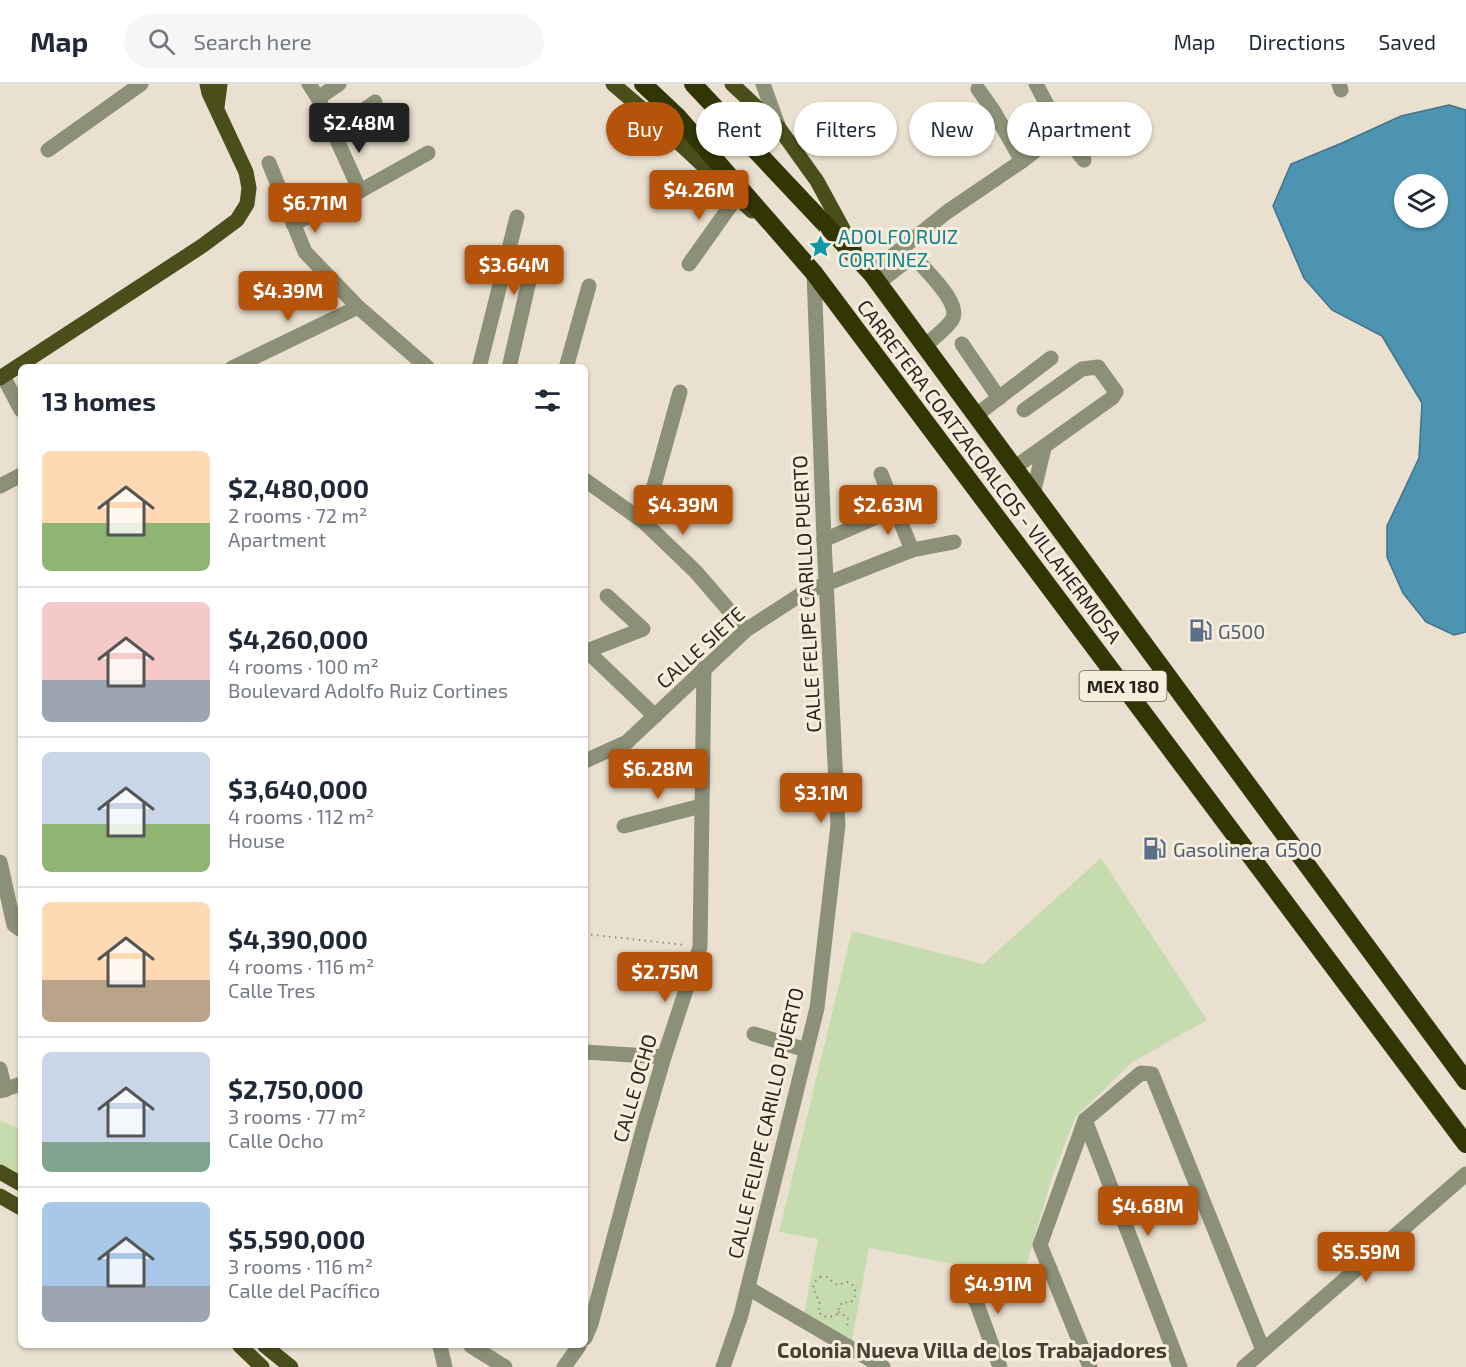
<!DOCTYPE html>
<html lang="en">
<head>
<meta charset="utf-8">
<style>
  body { margin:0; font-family:"Exo 2",sans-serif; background:#f6f6f7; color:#1f2937; height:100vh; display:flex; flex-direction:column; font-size:22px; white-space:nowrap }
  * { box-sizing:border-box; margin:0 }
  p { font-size:20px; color:#747a83 }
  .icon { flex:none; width:33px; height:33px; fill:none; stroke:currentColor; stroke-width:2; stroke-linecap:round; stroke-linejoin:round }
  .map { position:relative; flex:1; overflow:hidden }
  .panel { position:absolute; left:18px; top:280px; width:570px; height:984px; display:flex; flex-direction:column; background:#fff; border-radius:9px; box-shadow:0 2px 4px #0004 }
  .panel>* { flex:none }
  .guide { position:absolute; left:606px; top:18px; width:570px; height:54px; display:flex; gap:12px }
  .tools { position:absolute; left:1394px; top:90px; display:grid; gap:12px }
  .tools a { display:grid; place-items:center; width:54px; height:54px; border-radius:50%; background:#fff; box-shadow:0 2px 4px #0004; font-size:30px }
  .price { position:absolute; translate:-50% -51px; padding:0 14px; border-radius:6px; background:#b45309; color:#fff; font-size:20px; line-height:39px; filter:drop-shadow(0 2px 3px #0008) }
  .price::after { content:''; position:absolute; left:50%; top:36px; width:18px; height:14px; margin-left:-9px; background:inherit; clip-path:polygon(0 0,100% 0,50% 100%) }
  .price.current { background:#222; color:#fff }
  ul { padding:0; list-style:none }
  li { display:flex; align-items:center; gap:18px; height:150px; padding:0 24px }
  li+li { border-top:2px solid #e0e1e3 }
  li span { display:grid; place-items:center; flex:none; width:168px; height:120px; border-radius:9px; color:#555 }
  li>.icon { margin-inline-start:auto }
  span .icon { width:72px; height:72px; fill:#fffc; stroke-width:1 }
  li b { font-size:26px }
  h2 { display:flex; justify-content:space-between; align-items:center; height:72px; padding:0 24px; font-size:26px }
  .tag { padding:0 21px; border-radius:27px; background:#fff; box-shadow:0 2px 4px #0004; font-size:21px; line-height:54px }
  .tag.current { background:#b45309; color:#fff }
  header { display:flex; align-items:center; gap:36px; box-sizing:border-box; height:84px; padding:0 30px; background:#fff; border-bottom:2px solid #e0e1e3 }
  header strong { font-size:28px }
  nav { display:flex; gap:33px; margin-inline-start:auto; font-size:21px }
  .search { width:420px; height:54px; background:#f6f6f7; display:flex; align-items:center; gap:15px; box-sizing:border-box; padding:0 21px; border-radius:33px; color:#747a83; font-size:22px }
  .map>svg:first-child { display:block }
  .green { fill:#c6dcae }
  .water { fill:#4d94b3; stroke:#427387; stroke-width:1.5; fill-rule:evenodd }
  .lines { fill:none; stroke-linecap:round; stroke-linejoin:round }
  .path { stroke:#918a7e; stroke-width:2; stroke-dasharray:1.5 4.5; stroke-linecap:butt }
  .minor { stroke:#8c9076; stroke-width:15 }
  .major { stroke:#494e1b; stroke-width:15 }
  .highway { stroke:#323604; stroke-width:18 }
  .labels { text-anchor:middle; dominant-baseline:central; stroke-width:6; stroke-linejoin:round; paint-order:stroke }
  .shield { fill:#f7eddd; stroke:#666158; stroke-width:1.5 }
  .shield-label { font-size:18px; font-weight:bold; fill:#28251f }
  .culture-label { font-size:20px; fill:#0d838f; stroke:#f7eddd; text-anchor:start }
  .street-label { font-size:20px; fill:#28251f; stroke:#f7eddd }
  .service-label { font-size:20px; fill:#4e5e75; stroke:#f7eddd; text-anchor:start }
  .neighbourhood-label { font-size:21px; font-weight:bold; fill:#483f32; stroke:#f7eddd }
</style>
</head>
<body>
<header>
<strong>Map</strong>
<div class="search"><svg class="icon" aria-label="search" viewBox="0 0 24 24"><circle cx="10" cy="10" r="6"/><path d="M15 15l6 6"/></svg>Search here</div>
<nav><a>Map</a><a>Directions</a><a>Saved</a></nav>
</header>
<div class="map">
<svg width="1466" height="1283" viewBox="0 0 1466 1283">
  <rect width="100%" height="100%" fill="#eae0d0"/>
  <!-- green -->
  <g class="green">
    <polygon points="1101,774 1207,936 1131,979 1075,1034 1052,1093 1023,1193 869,1164 851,1261 803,1235 818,1155 779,1148 852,847 983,880"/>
    <polygon points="0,1036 21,1046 21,1100 0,1088"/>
  </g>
  <!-- water -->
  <path class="water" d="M1449 21 1466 26V548L1454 551 1426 538 1403 509 1387 473V442L1419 374 1422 319 1382 252 1332 226 1304 194 1273 122 1291 80 1342 59 1401 32ZM1404 100H1437V134H1404Z"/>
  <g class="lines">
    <!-- path -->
    <g class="path">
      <polyline points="585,850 685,861"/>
      <path d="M820 1193H827L837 1201 847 1198 851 1199C857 1206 857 1212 850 1219L843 1218 839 1223 838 1230C829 1234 825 1234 818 1228L820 1220 813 1203 816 1196Z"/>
      <polyline points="838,1228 848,1233 847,1246"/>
    </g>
    <!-- minor -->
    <g class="minor">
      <polyline points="309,0 318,14 360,107"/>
      <polyline points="763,0 779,44"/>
      <polyline points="1036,0 1061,47 1084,76"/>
      <polyline points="1339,0 1341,6"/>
      <polyline points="978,5 993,26 1022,77"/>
      <polyline points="318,14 339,0"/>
      <polyline points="331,46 347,38 375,18"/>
      <polyline points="48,66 141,0"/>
      <polyline points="269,79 305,168 358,223 428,284"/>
      <polyline points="293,140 360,107 428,69"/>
      <polyline points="689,180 736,114"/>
      <polyline points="871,189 947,128 1022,77 1061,47"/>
      <path d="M878 199 905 178 918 177C928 189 962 220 952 236 945 246 933 254 924 263"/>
      <polyline points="962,260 999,314"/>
      <polyline points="232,284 358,223"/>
      <polyline points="479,284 517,133"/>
      <polyline points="509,284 529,197"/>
      <polyline points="566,284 589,202"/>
      <polyline points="3,292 21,326"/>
      <polyline points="975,332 1051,274"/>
      <polyline points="1014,384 1112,314 1116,308 1098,283 1082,285 1024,326"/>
      <polyline points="881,390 912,466"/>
      <polyline points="585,396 644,438 696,488 746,546"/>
      <polyline points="0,402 21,391"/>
      <polyline points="1033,410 1044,364"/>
      <polyline points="644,438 680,308"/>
      <polyline points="824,456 895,425"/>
      <polyline points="585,565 655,632"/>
      <polyline points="587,567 643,545 607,512"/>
      <polyline points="585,677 627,658 746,546 803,509 912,466 954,458"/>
      <polyline points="624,742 701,722"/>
      <polyline points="0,778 14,841 21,846"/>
      <polyline points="754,950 806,966"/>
      <polyline points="585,968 664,973"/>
      <polyline points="0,985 5,1006"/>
      <polyline points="0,1007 21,1000"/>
      <polyline points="1085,1036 1180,1283"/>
      <polyline points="966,1190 1000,1283"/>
      <polyline points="748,1204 883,1283"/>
      <polyline points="974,1215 1050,1185"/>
      <polyline points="585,1254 591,1240 642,1049 664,973 700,863 704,584"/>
      <polyline points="440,1262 445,1283"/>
      <polyline points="471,1262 505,1283"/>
      <polyline points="564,1283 579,1262"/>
      <polyline points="723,1283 741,1231 817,924 838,741 824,456 814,189"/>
      <polyline points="1090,1283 1040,1161 1085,1036 1141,989 1152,990 1263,1266"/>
      <polyline points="1244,1283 1466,1090"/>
    </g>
    <!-- major -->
    <g class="major">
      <polyline points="613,0 647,29 752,127"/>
      <polyline points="732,0 779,44 817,97 854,165"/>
      <polyline points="217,23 220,0"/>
      <polyline points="0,294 202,162 237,136 247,120 249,104 246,88 209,9 207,0"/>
      <polyline points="0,1088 21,1100"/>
      <polyline points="0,1112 21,1124"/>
      <polyline points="240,1262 262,1283"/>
      <polyline points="265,1262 291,1283"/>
    </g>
    <!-- highway -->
    <g class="highway">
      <polyline points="643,0 677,32 814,189 1466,1060"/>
      <polyline points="693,0 871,189 1466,997"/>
    </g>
  </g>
  <!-- icons -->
  <defs>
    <symbol id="sight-bare" viewBox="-9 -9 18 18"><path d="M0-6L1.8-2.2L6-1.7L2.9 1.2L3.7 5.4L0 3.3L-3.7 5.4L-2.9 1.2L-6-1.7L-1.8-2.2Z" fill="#0f9aa8" stroke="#f7eddd" stroke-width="2.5" paint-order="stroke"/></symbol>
    <symbol id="fuel-bare" viewBox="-9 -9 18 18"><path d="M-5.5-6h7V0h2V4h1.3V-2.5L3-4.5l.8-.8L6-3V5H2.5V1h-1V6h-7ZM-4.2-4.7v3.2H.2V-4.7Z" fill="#5c6f8a" stroke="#f7eddd" stroke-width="2.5" paint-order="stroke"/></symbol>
  </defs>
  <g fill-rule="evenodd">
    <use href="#sight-bare" x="804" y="146" width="33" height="33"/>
    <use href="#fuel-bare" x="1184" y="530" width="33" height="33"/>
    <use href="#fuel-bare" x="1138" y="748" width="33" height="33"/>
  </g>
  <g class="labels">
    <!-- shield labels -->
    <rect class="shield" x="1079.5" y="587" width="87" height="30" rx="4.5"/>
    <g class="shield-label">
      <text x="1123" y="602">MEX 180</text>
    </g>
    <!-- culture labels -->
    <g class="culture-label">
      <text x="838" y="152">ADOLFO RUIZ<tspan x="838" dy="23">CORTINEZ</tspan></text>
    </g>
    <!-- street labels -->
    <g class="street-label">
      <text transform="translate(990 387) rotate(53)">CARRETERA COATZACOALCOS - VILLAHERMOSA</text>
      <text transform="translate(806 510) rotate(-93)">CALLE FELIPE CARILLO PUERTO</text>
      <text transform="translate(700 563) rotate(-42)">CALLE SIETE</text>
      <text transform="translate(634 1004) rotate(-74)">CALLE OCHO</text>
      <text transform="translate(765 1039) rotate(-77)">CALLE FELIPE CARILLO PUERTO</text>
    </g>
    <!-- service labels -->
    <g class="service-label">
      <text x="1218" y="547">G500</text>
      <text x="1173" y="765">Gasolinera G500</text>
    </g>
    <!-- neighbourhood labels -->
    <g class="neighbourhood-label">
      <text x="972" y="1265">Colonia Nueva Villa de los Trabajadores</text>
    </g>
  </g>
</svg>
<div class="tools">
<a><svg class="icon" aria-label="layers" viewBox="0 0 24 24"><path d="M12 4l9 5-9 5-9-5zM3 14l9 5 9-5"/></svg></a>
</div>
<b class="price current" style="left:359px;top:70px">$2.48M</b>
<b class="price" style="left:699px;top:137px">$4.26M</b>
<b class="price" style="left:315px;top:150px">$6.71M</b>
<b class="price" style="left:514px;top:212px">$3.64M</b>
<b class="price" style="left:288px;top:238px">$4.39M</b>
<b class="price" style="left:683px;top:452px">$4.39M</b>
<b class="price" style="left:888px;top:452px">$2.63M</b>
<b class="price" style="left:658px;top:716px">$6.28M</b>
<b class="price" style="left:821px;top:740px">$3.1M</b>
<b class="price" style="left:665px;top:919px">$2.75M</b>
<b class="price" style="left:1148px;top:1153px">$4.68M</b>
<b class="price" style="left:1366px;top:1199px">$5.59M</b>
<b class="price" style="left:998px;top:1231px">$4.91M</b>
<div class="guide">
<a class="tag current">Buy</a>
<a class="tag">Rent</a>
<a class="tag">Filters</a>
<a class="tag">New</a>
<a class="tag">Apartment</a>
</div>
<section class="panel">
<h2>13 homes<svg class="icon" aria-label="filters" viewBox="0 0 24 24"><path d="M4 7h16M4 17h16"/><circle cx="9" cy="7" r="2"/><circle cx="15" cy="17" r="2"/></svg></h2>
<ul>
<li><span style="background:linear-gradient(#ffd9b3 60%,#8fb573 0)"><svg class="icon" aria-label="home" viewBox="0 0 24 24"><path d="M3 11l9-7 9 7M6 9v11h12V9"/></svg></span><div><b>$2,480,000</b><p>2 rooms · 72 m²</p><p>Apartment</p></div></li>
<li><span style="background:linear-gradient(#f6c9c9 65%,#9aa5b1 0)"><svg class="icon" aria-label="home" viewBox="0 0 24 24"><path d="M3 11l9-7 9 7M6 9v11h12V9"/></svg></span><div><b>$4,260,000</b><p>4 rooms · 100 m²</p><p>Boulevard Adolfo Ruiz Cortines</p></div></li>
<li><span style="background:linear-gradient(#c9d6e8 60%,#8fb573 0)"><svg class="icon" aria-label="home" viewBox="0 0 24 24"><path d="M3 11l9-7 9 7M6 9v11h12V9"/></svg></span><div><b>$3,640,000</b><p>4 rooms · 112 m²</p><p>House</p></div></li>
<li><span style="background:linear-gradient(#ffd9b3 65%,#b9a48a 0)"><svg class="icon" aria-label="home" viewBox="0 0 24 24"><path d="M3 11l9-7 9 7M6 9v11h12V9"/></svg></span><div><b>$4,390,000</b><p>4 rooms · 116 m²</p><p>Calle Tres</p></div></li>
<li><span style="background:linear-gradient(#c9d6e8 75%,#7fa58c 0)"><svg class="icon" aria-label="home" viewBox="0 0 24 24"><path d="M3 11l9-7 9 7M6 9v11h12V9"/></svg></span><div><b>$2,750,000</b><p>3 rooms · 77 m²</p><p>Calle Ocho</p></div></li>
<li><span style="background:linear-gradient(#a9c7e8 70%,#9aa5b1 0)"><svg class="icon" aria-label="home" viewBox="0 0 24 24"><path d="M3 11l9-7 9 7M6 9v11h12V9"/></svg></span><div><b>$5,590,000</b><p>3 rooms · 116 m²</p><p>Calle del Pacífico</p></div></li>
</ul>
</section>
</div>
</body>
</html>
